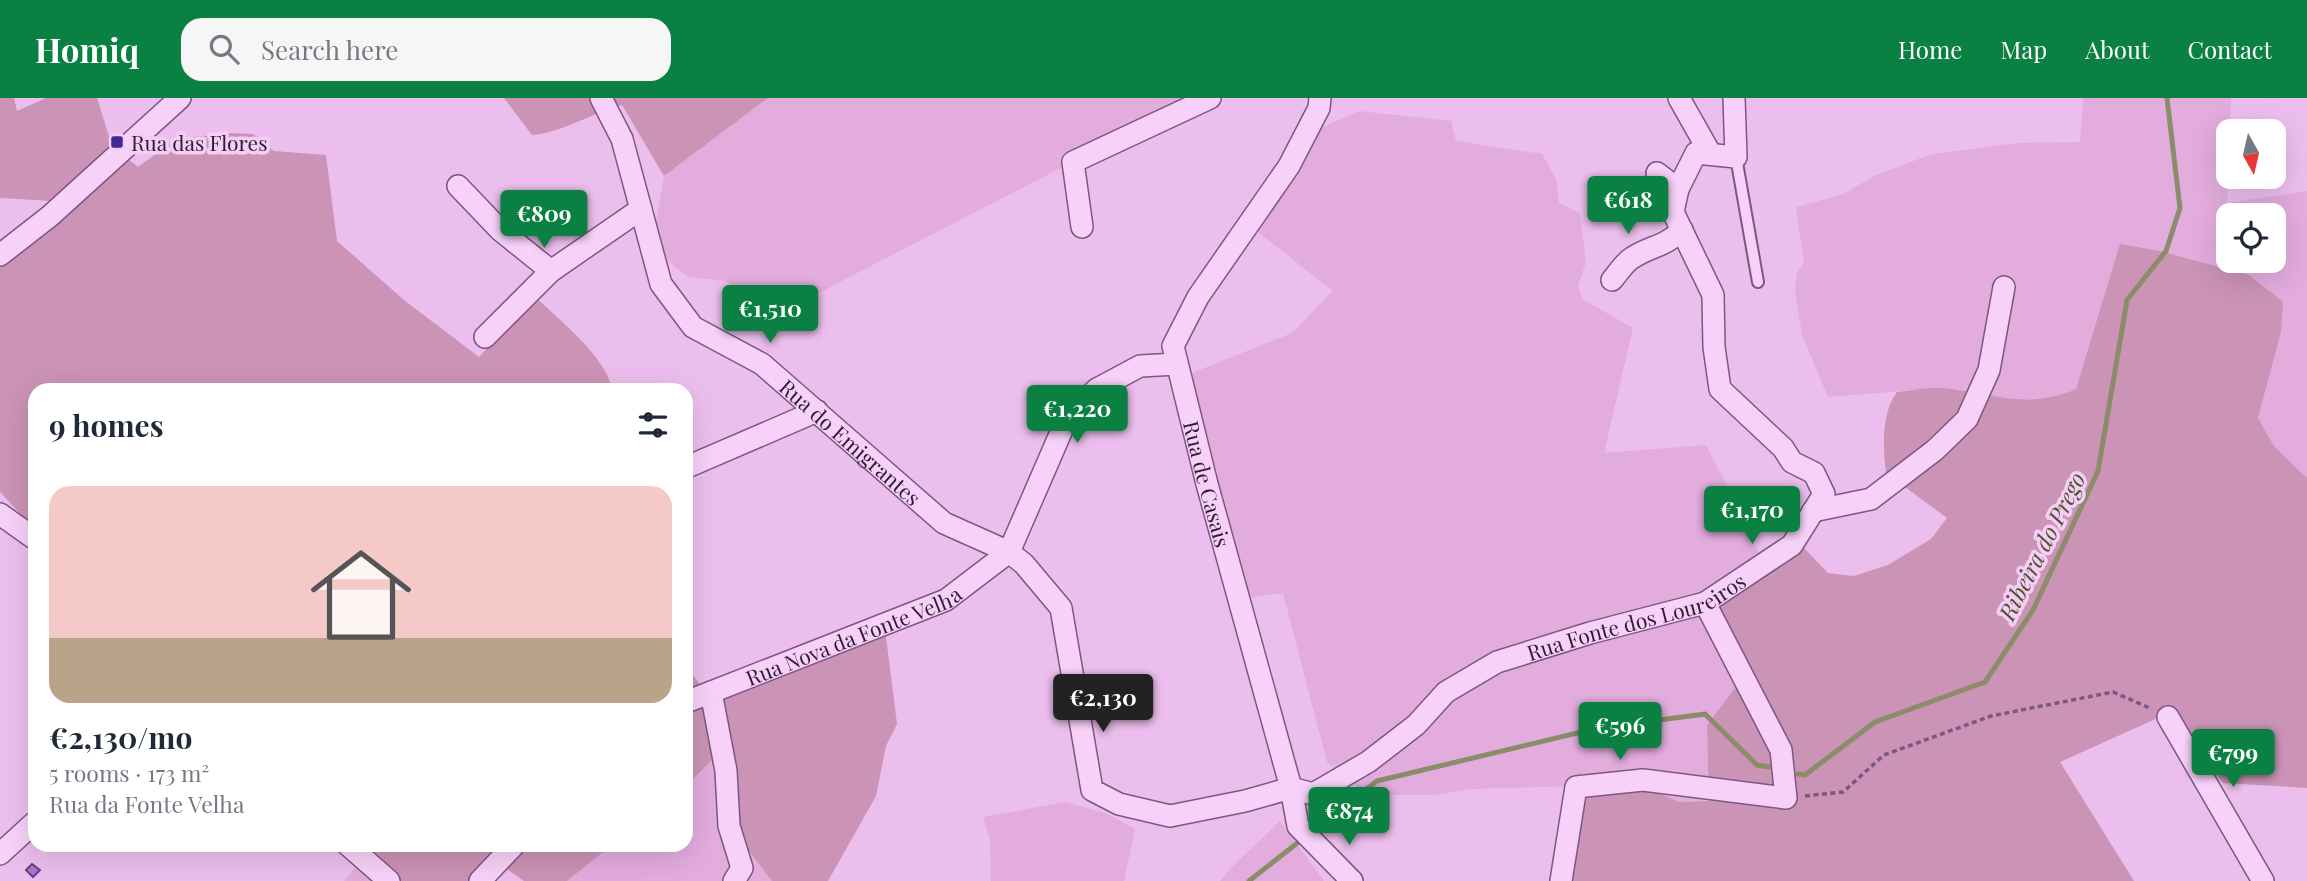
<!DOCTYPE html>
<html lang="en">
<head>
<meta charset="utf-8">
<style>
  body { margin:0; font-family:"Playfair Display",serif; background:#f6f6f7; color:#1f2937; height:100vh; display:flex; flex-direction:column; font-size:26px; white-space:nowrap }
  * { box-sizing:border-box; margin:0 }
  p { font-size:23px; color:#747a83 }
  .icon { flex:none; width:38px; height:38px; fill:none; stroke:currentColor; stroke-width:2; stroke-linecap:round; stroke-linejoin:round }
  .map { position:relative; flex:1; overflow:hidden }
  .panel { position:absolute; left:28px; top:285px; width:665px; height:469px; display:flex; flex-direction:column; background:#fff; border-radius:21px; box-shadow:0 7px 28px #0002 }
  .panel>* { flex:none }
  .needle { width:46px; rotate:172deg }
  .controls { position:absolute; left:2216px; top:21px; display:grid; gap:14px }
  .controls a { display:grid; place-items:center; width:70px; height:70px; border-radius:14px; background:#fff; box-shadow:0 7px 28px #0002; font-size:35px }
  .price { position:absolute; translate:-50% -60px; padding:0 16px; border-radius:7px; background:#0b8043; color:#fff; font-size:23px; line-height:46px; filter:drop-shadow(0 2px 4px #0008) }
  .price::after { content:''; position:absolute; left:50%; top:42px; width:21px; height:16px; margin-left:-10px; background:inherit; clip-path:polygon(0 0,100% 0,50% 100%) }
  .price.selected { background:#222; color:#fff }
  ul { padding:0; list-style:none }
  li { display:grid; align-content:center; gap:14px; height:371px; padding:0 21px }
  li span { display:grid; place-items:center; height:217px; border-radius:21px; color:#555 }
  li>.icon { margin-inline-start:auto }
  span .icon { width:126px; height:126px; fill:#fffc; stroke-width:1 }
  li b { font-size:30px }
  h2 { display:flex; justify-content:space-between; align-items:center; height:84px; padding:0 21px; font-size:30px }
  header { display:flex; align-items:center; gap:42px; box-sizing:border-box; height:98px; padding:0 35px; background:#0b8043; color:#fff }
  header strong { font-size:33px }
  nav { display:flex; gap:38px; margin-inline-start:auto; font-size:24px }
  .search { width:490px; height:63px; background:#f6f6f7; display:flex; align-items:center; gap:18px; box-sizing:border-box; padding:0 24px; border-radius:21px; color:#747a83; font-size:26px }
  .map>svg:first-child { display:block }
  .farmland { fill:#e2acdd; fill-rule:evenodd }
  .green { fill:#cb93b5 }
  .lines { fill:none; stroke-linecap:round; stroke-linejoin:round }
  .stream { stroke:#8b8c69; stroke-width:5 }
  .building { fill:#b074cb; stroke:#6c3d84; stroke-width:2 }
  .lane-casing { stroke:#7c5785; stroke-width:14 }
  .street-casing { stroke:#7c5785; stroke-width:24 }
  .path { stroke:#7c5785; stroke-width:3.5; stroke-dasharray:5 3.5; stroke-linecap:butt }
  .lane { stroke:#f7d1f8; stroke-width:10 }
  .street { stroke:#f7d1f8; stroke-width:21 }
  .poi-dot { fill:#442893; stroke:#f4cef5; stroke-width:2.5 }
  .labels { text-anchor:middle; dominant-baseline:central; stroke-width:7; stroke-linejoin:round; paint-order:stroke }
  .poi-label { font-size:21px; fill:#2e1c34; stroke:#f4cef5; text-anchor:start }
  .street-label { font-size:21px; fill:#2e1c34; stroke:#f4cef5 }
  .water-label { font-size:23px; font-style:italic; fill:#4c542b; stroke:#f4cef5 }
</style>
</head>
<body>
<header>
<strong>Homiq</strong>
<div class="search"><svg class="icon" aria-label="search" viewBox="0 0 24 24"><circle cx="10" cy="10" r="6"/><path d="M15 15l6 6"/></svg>Search here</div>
<nav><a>Home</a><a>Map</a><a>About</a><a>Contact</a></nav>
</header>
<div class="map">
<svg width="2307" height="783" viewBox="0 0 2307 783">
  <rect width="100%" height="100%" fill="#ecbeed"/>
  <!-- farmland -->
  <g class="farmland">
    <polygon points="768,0 1214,0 1053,74 772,219 749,197 726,183 688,179 668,163 654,136 664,78"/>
    <path d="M2083 0H2231L2227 105 2307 93V380L2274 348 2258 320 2281 234 2282 204 2121 146 2076 291 2054 301H1995L1939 290 1828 299 1802 237 1795 192 1797 175 1804 165 1796 109 1843 96 1876 77 1932 56 2018 45 2080 44ZM2228 117H2273V163H2228Z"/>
    <polygon points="1359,13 1451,23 1456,43 1542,56 1556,81 1559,105 1580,115 1586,164 1578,188 1582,201 1633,230 1604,355 1706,347 1741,415 1763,465 1735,573 1735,590 1707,627 1709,703 1680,704 1636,686 1473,691 1434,697 1379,697 1359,691 1327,664 1283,495 1246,500 1192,275 1292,235 1333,193 1258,134 1316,32"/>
    <polygon points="718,656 739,740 772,783 567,783 612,747 686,747 686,688"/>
    <polygon points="1066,704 1108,716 1135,731 1124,783 991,783 990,741 983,719"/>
    <polygon points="1280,723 1324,783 1220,783 1233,768"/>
    <polygon points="358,766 377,783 344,783"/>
  </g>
  <!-- green -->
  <g class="green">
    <path d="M0 0H14L17 13 46 0H97L112 48 138 69 176 41 229 35 253 36 274 53 326 57 337 143 404 202 479 259 533 197C557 220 608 260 612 292H35V432L0 394V169L69 113 52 103 0 100Z"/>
    <path d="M504 0H768L664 78 622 7C592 15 561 35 532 37Z"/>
    <path d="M2120 146 2159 153 2249 177 2283 204 2281 234 2258 320 2274 348 2307 380V690L2223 685 2169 615 2060 664 2134 783H1565L1572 687 1636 686 1680 704 1709 703 1707 627 1735 590V573L1716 509 1785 455 1803 449 1828 475 1854 478 1888 467 1931 441 1947 420 1886 375C1883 351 1881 315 1897 294 1911 293 1927 289 1941 290 1991 294 2026 313 2076 291Z"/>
    <polygon points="686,429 690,429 693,464 689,550 693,578 709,596 885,531 897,626 886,648 876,698 828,783 772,783 739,740 715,659 686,688"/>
    <polygon points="339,747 612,747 567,783 524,783 504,769 488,783 377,783"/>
  </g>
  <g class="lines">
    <!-- stream -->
    <g class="stream">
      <polyline points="1798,676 1805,677 1875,624 1985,584 2033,512 2098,373 2127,202 2166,153 2180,110 2167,0"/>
      <polyline points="1312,733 1377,683 1598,630 1705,616 1757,667 1769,669"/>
      <polyline points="1249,783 1305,739"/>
    </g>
  </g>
  <!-- building -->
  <polygon class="building" points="32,766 40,772 33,779 26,772"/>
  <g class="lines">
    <defs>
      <polyline id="lane" points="1736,59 1758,184"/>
      <g id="street">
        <path id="s1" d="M601 0 622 41 661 186 693 229 762 266 944 425 1009 454 1024 466 1061 510 1092 692 1119 706 1170 718 1245 703 1291 690 1313 696 1368 664 1416 627 1446 594 1497 564 1590 535 1705 505 1792 447 1824 396 1814 375 1792 364 1783 350 1720 291 1714 249 1713 197 1673 114 1678 91 1696 55 1736 59 1734 0"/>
        <path id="s2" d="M1320 0 1319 10 1289 68 1198 199 1173 248 1207 386 1291 690 1298 728 1352 783"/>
        <polyline points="1679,0 1710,55"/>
        <polyline points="1657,75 1678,91"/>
        <polyline points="458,88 500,132 551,173"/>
        <polyline points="1082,129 1073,64 1210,0"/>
        <polyline points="0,157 50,118 180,0"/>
        <path d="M1612 182C1618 175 1624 165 1632 160 1652 147 1663 150 1682 132"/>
        <polyline points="485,239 551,173 641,111"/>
        <polyline points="687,369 817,313"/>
        <polyline points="1813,413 1871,401 1935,352 1967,321 1989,272 2004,189"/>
        <polyline points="0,416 35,441"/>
        <polyline points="711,594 726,673 729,728 742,770 734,783"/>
        <path id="s3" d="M686 604 946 502 1009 454 1068 318 1097 291 1140 268 1177 266"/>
        <polyline points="2168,619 2263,783"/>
        <polyline points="348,747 389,783"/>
        <polyline points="0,756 35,724"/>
        <polyline points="480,783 514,747"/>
        <polyline points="1561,783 1576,689 1643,682 1786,700 1781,652 1705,505"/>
      </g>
    </defs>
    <!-- lane casing -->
    <use href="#lane" class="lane-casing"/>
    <!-- street casing -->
    <use href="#street" class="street-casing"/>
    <!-- path -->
    <polyline class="path" points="1805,698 1843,694 1884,657 1991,618 2113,594 2152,611"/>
    <!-- lane -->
    <use href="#lane" class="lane"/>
    <!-- street -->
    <use href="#street" class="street"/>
  </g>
  <!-- markers -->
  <rect class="poi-dot" x="110" y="37" width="14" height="14" rx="3.5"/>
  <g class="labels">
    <!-- poi labels -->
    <g class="poi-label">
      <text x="131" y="44">Rua das Flores</text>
    </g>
    <!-- street labels -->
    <g class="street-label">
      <text stroke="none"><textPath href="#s1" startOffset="446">Rua do Emigrantes</textPath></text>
      <text stroke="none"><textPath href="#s2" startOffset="432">Rua de Casais</textPath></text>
      <text stroke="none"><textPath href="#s1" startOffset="1507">Rua Fonte dos Loureiros</textPath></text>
      <text stroke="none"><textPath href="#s3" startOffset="180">Rua Nova da Fonte Velha</textPath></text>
    </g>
    <!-- water labels -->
    <g class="water-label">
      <text transform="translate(2041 448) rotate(-63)">Ribeira do Prego</text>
    </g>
  </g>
</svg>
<div class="controls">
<a><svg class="needle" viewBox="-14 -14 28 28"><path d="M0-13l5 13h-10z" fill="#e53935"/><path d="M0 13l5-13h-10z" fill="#747a83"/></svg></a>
<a><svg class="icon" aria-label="locate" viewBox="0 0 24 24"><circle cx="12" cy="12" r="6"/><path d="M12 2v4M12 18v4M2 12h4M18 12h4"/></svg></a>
</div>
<b class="price" style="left:1628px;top:138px">€618</b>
<b class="price" style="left:544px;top:152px">€809</b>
<b class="price" style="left:770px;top:247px">€1,510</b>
<b class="price" style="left:1077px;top:347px">€1,220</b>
<b class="price" style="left:1752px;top:448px">€1,170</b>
<b class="price selected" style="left:1103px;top:636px">€2,130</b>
<b class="price" style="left:1620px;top:664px">€596</b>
<b class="price" style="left:2233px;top:691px">€799</b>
<b class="price" style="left:1349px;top:749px">€874</b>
<section class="panel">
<h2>9 homes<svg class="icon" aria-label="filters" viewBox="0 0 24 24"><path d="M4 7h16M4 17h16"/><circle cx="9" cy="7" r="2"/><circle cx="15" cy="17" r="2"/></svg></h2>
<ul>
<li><span style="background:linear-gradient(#f6c9c9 70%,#b9a48a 0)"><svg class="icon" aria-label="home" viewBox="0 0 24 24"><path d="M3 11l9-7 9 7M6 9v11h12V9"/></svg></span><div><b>€2,130/mo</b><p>5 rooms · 173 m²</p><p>Rua da Fonte Velha</p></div></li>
</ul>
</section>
</div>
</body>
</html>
